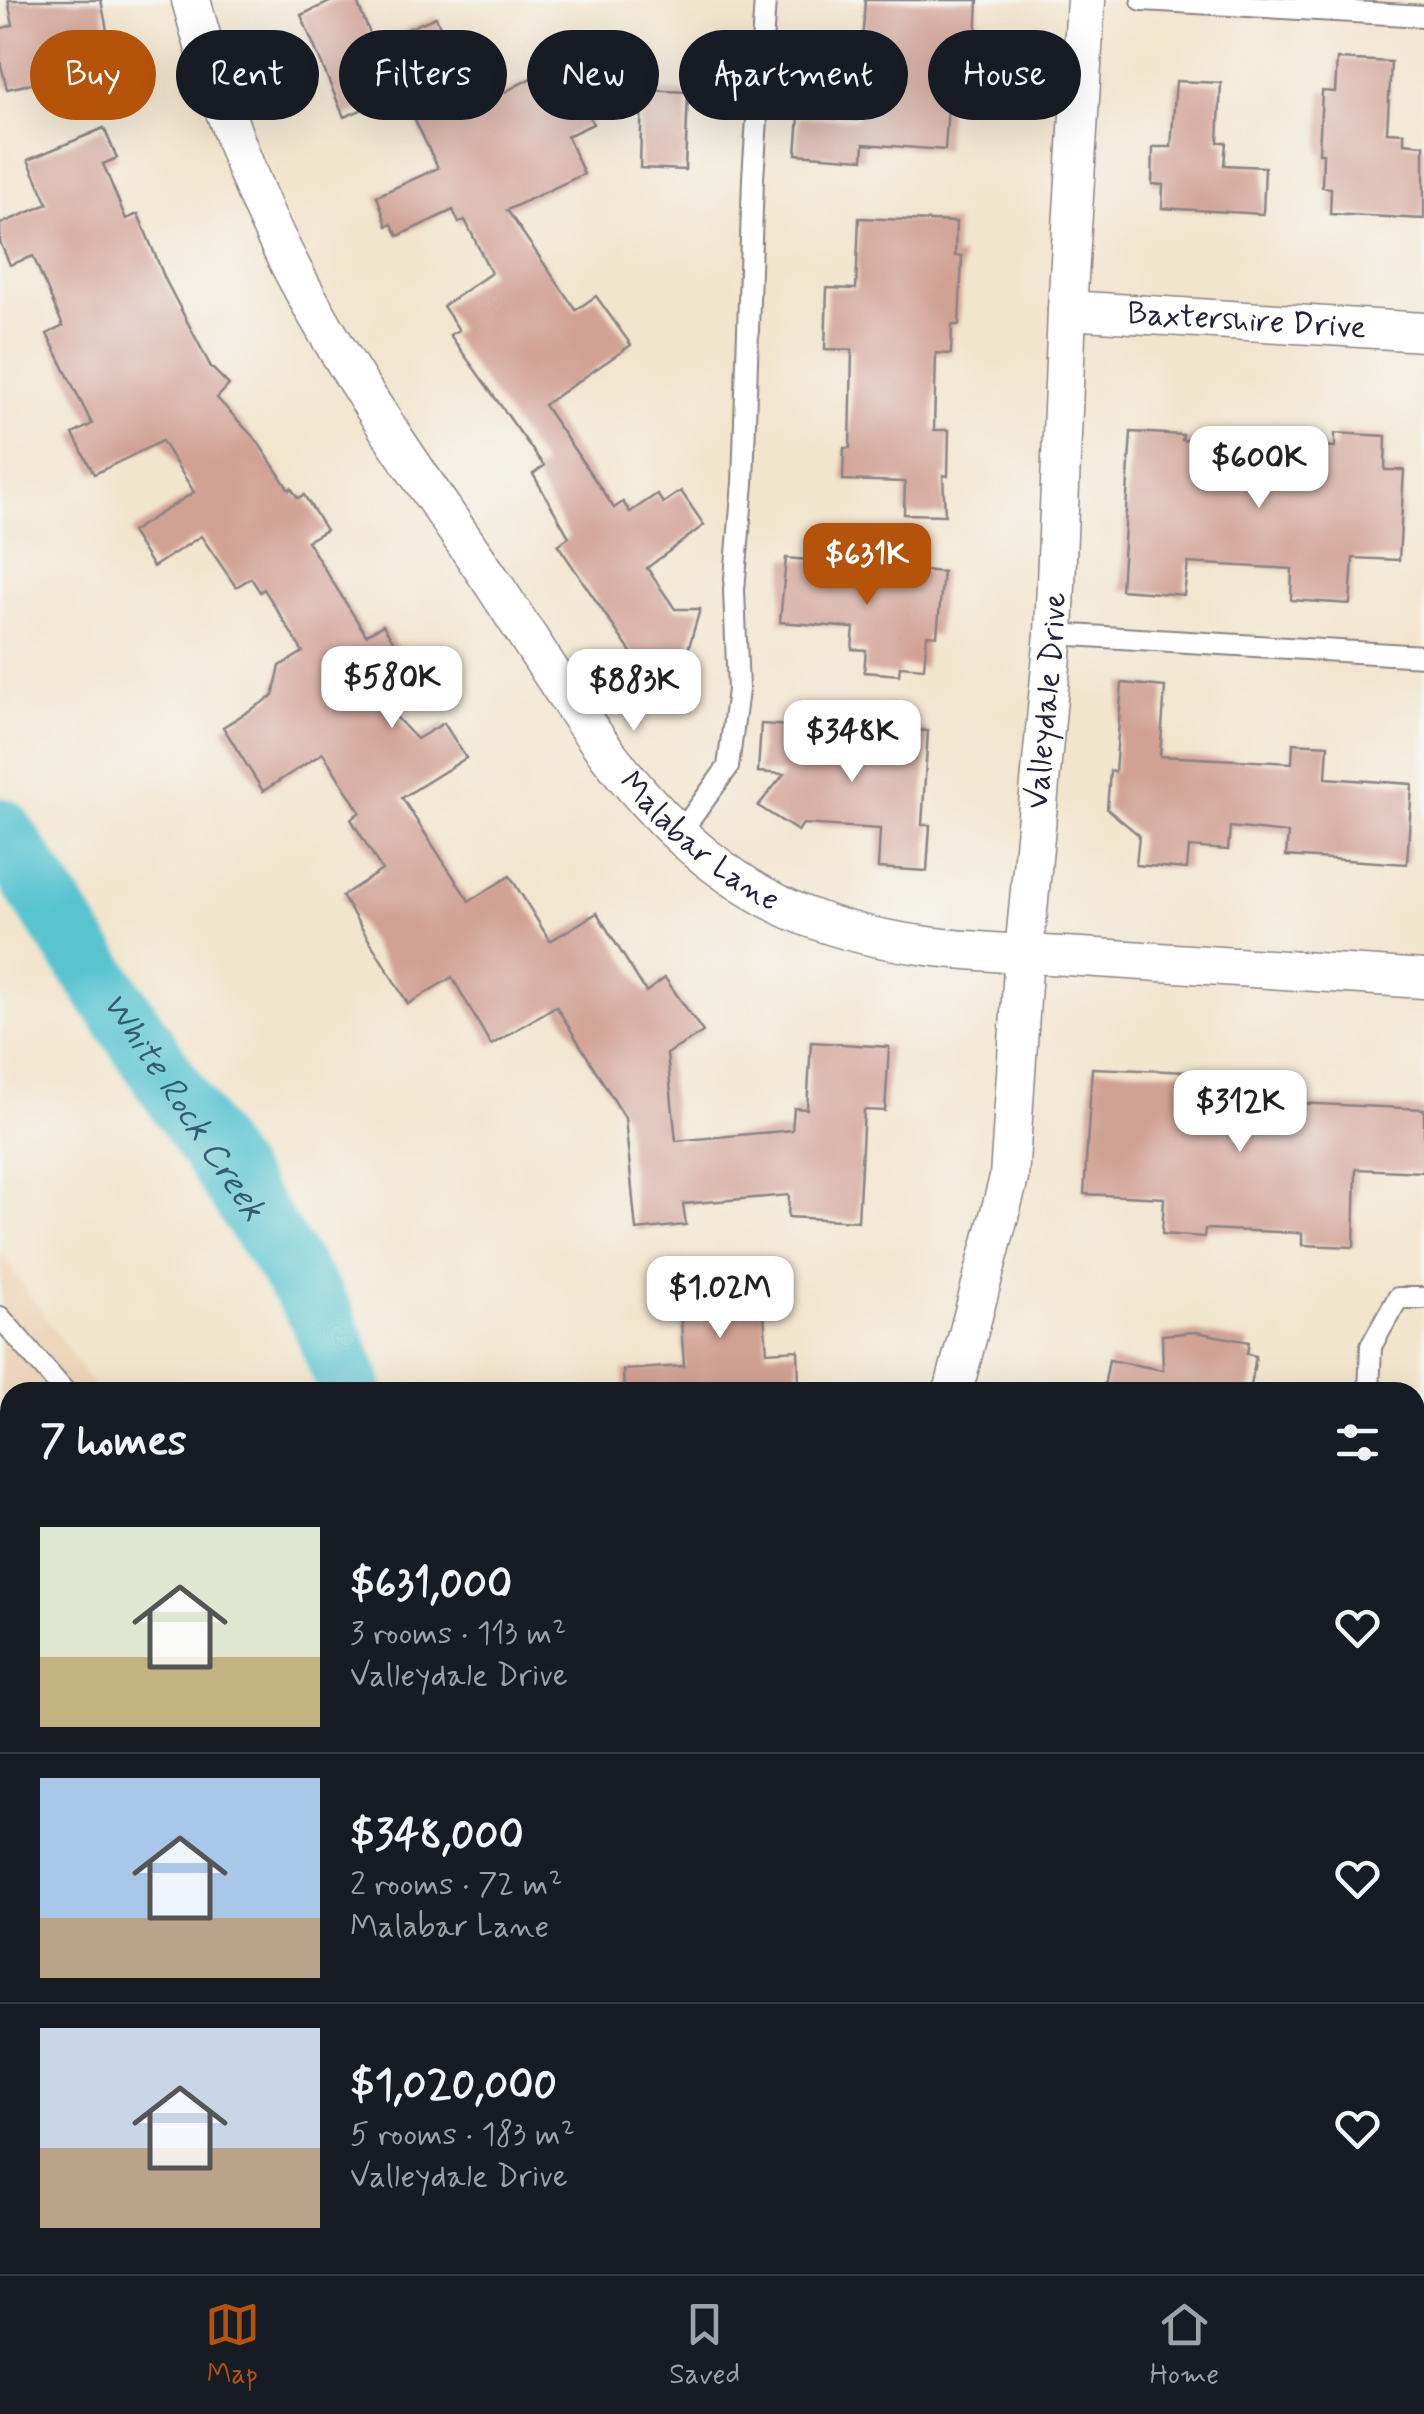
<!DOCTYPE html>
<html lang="en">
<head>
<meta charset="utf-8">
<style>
  body { margin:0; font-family:Mynerve,sans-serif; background:#242831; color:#f1f3f6; height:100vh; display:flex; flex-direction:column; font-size:38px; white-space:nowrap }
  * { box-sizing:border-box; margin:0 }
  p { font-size:32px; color:#9ea1a6 }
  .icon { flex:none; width:55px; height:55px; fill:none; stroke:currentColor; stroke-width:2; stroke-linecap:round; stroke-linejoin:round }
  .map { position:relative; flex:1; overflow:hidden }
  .drawer { position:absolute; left:0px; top:1382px; width:1425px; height:892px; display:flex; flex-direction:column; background:#171b24; border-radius:30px 30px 0 0; box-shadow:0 10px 40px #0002 }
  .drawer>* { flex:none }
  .banner { position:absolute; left:30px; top:30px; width:1365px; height:90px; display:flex; gap:20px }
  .price { position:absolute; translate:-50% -85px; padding:0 22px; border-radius:20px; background:#fff; color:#222; font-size:32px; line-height:65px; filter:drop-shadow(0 2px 5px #0008) }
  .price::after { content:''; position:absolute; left:50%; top:60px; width:30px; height:22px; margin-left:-15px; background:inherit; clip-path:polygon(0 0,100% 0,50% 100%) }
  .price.active { background:#b45309; color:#fff }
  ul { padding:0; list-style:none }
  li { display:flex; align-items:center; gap:30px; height:250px; padding:0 40px }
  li+li { border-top:2px solid #363941 }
  li span { display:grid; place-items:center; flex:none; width:280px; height:200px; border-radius:0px; color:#555 }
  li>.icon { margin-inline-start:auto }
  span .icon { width:120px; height:120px; fill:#fffc; stroke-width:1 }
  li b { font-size:42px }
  h2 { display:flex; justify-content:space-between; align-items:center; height:120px; padding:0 40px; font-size:42px }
  .chip { padding:0 35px; border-radius:45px; background:#171b24; box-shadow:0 10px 40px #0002; font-size:35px; line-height:90px }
  .chip.active { background:#b45309; color:#fff }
  .menu { display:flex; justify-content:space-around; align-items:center; height:140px; border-top:2px solid #363941; background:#171b24; font-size:28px; color:#9ea1a6 }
  .menu a { display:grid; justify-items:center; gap:5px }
  .menu .active { color:#b45309 }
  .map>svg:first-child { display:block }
  .built { fill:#eed6bb }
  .green { fill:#8fc578; stroke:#58745a; stroke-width:2.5 }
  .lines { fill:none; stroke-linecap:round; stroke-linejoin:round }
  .river { stroke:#58c4d0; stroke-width:65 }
  .building { fill:#d1a194 }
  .lane-casing { stroke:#8a8484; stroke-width:24 }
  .street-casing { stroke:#8a8484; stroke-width:41 }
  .secondary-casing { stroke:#8a8484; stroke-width:59 }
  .lane { stroke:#fff; stroke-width:20 }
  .street { stroke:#fff; stroke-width:38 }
  .secondary { stroke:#fae7c3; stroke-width:55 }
  .labels { text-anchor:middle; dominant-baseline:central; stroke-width:9; stroke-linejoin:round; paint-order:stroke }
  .street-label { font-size:32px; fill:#22223b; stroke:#f6f6f2 }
  .water-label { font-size:35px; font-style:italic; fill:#355b6f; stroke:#f6f6f2 }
</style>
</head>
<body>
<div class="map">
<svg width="1424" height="2274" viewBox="0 0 1424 2274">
  <rect width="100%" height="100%" fill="#f6f6f2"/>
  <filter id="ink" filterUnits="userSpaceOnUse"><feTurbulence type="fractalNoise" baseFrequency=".01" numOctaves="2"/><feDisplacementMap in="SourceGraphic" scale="20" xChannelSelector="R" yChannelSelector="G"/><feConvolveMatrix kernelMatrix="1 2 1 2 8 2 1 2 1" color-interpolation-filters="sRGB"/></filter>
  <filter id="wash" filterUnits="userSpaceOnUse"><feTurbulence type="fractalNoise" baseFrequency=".0048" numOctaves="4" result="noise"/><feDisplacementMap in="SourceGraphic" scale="40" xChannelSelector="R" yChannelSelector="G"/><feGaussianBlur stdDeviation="2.25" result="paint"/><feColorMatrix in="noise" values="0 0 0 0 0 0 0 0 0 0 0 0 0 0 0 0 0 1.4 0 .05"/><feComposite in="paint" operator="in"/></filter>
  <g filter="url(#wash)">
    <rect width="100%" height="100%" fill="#f2e5ce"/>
    <!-- built -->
    <polygon class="built" points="0,1251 97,1392 10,1392 10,1661 0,1653"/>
    <!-- green -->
    <polygon class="green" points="102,2265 442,2265 446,2274 107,2274"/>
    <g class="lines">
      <!-- river -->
      <g class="river">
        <path id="s1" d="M0 830 321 1314 352 1392"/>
        <polyline points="623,2265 624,2274"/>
      </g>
    </g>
    <g id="blocks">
      <!-- building -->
      <g class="building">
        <polygon points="8,0 101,0 107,30 103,31 107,48 49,61 54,79 7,89 0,61 0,29 13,25"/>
        <polygon points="334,0 356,0 374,43 436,17 474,108 537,75 549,103 577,90 593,124 567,136 584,174 507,210 576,310 596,296 631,345 544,405 614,508 623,502 630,512 657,494 663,503 681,491 704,525 647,568 675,609 700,609 689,647 647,676 558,545 569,537 533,474 544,466 450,335 459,330 443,306 491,273 465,220 459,223 453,210 398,236 392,224 387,226 377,196 438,168 402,93 344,117 301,15"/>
        <polygon points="865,0 978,0 973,108 948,106 945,150 864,144 863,159 796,154 799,116 857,120"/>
        <polygon points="1337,59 1391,62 1387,132 1404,133 1404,143 1424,145 1424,219 1330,214 1331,188 1322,187 1323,153 1319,153 1322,91 1335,92"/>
        <polygon points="1176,81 1221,83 1218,142 1226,142 1224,165 1265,167 1263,214 1162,208 1163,185 1152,184 1153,147 1171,147"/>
        <polygon points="642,90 688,92 685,170 640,168"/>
        <polygon points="104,128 117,158 103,164 126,219 138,214 166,281 211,367 229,385 217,398 258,442 289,490 291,488 298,498 304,495 326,530 307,541 366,635 383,625 408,664 369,689 417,739 444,723 466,758 402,798 469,901 510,876 550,941 597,913 646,992 665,978 703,1032 667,1054 676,1141 792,1130 794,1108 807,1109 811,1042 889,1047 885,1111 864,1110 858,1221 788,1217 789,1195 683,1204 686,1225 636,1230 625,1118 556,1006 491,1045 452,977 408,1004 342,896 382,870 351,819 360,812 323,753 263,791 223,727 273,696 280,666 303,652 264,589 260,592 251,578 236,587 201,536 153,567 131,532 194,492 162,441 94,474 73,434 92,424 47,334 63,326 33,256 10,265 0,242 0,224 48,204 28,160"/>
        <polygon points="859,218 956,222 955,256 962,256 959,325 952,325 951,354 936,353 934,430 949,430 948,476 943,475 945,515 904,514 905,482 843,480 844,448 850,448 852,350 825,349 827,288 856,289"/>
        <polygon points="1131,432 1183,435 1182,440 1299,448 1300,445 1335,447 1335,433 1386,436 1385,470 1404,470 1399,560 1353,558 1350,604 1291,600 1292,569 1188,563 1184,595 1121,590"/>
        <polygon points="786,558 943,572 937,636 927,635 924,668 900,666 899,675 864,672 866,650 852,649 854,628 780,622"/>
        <polygon points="1122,683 1165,687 1160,756 1292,763 1293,743 1328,745 1326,778 1412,784 1407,864 1286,856 1288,833 1230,827 1228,850 1189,847 1187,869 1136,865 1139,835 1107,809 1110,771 1115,772"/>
        <polygon points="761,724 898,733 898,729 928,731 922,825 930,825 927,871 878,868 880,829 803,824 798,831 758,806 784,774 758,772"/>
        <polygon points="1092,1068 1215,1073 1214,1099 1424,1109 1424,1172 1356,1169 1354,1247 1302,1245 1302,1233 1205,1229 1204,1237 1162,1234 1164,1198 1084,1194"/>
        <polygon points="756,1269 757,1302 763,1302 767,1352 798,1350 799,1384 730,1388 730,1392 624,1392 623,1370 684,1366 679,1292 690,1291 689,1273"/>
        <polygon points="1196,1332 1249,1342 1247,1354 1256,1356 1250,1392 1103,1392 1109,1360 1163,1370 1162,1335"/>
      </g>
    </g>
  </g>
  <g filter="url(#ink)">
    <use href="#blocks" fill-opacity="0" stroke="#8a8484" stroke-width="2.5"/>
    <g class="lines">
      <defs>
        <g id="lane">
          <polyline points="1142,0 1424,16"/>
          <polyline points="1054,634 1424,656"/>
          <polyline points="678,836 728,767 738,690 734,590 743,483 753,178 765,0"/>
          <polyline points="0,1317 65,1392"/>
          <polyline points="1369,1392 1371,1346 1398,1298 1424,1298"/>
          <polyline points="0,1592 10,1602"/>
          <polyline points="0,1630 10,1618"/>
          <polyline points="1415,1646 1424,1652"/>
        </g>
        <g id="street">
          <path id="s2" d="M191 0C216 92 248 187 293 271 350 380 423 480 492 582 582 717 659 865 821 922 903 951 996 952 1082 957 1196 965 1310 972 1424 979"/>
          <path id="s3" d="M1067 310 1424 332"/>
          <path id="s4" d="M953 1392 1009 1178 1024 954 1054 634 1067 310 1086 0"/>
          <polyline points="1415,2000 1424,2005"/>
        </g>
        <g id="secondary">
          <polyline points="0,1697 10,1705"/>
          <polyline points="0,1801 10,1809"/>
          <polyline points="10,1920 5,2044 10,2069"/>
          <polyline points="64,2265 68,2274"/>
          <polyline points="782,2265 799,2274"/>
          <polyline points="984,2265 1000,2274"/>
        </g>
      </defs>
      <!-- lane casing -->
      <use href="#lane" class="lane-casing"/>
      <!-- street casing -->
      <use href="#street" class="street-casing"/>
      <!-- secondary casing -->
      <use href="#secondary" class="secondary-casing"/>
      <!-- lane -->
      <use href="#lane" class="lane"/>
      <!-- street -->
      <use href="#street" class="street"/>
      <!-- secondary -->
      <use href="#secondary" class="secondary"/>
    </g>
  </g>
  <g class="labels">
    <!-- street labels -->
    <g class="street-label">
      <text stroke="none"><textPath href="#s3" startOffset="180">Baxtershire Drive</textPath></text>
      <text stroke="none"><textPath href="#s4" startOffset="700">Valleydale Drive</textPath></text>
      <text stroke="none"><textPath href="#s2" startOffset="995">Malabar Lane</textPath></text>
    </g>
    <!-- water labels -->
    <g class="water-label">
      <text stroke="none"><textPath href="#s1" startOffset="332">White Rock Creek</textPath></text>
    </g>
  </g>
</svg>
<b class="price" style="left:1259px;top:511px">$600K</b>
<b class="price active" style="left:867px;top:608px">$631K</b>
<b class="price" style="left:392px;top:731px">$580K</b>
<b class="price" style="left:634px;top:734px">$883K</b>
<b class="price" style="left:852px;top:785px">$348K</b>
<b class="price" style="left:1240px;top:1155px">$312K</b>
<b class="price" style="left:720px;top:1341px">$1.02M</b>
<div class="banner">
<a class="chip active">Buy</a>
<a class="chip">Rent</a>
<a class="chip">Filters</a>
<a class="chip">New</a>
<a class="chip">Apartment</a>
<a class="chip">House</a>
</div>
<section class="drawer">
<h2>7 homes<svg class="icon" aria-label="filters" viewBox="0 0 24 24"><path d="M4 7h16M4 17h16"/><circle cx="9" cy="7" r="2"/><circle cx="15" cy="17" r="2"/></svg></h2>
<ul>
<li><span style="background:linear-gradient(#dfe7d0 65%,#c2b280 0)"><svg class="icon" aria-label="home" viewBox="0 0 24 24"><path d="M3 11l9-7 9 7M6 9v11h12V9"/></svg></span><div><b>$631,000</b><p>3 rooms · 113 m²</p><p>Valleydale Drive</p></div><svg class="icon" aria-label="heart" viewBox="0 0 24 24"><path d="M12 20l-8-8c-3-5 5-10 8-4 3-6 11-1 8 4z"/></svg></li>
<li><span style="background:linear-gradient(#a9c7e8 70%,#b9a48a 0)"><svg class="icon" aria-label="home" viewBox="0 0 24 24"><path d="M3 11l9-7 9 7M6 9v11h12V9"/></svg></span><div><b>$348,000</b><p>2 rooms · 72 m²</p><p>Malabar Lane</p></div><svg class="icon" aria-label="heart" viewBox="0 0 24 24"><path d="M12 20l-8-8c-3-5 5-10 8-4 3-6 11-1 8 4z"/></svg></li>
<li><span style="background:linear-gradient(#c9d6e8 60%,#b9a48a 0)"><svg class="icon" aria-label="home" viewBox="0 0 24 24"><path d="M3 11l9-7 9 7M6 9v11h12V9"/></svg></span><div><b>$1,020,000</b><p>5 rooms · 183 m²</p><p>Valleydale Drive</p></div><svg class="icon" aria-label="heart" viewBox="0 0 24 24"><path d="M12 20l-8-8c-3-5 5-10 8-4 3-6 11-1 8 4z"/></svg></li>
</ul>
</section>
</div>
<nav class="menu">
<a class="active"><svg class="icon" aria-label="map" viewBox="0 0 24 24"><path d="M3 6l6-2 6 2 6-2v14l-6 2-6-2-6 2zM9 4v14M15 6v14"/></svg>Map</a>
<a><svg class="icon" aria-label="saved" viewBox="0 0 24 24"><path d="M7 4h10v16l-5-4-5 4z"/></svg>Saved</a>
<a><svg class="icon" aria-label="home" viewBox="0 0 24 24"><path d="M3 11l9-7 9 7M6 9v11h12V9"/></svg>Home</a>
</nav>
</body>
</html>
